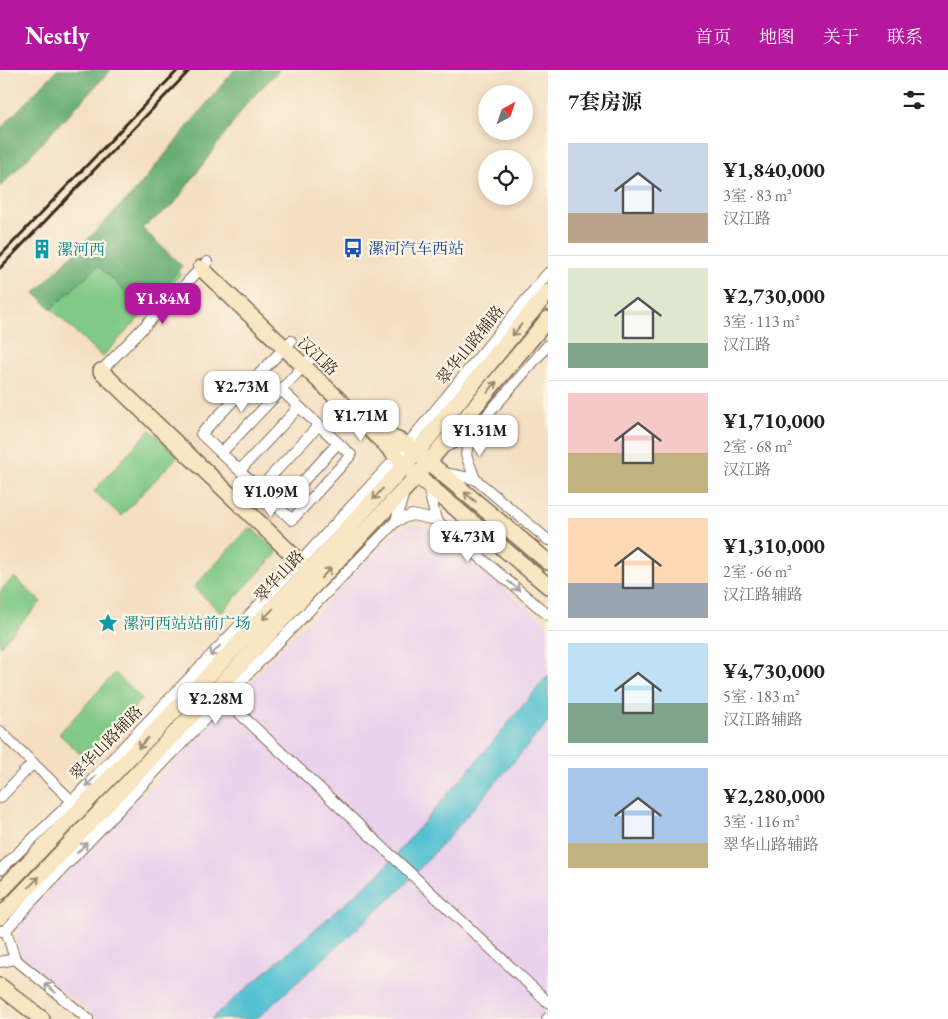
<!DOCTYPE html>
<html lang="zh">
<head>
<meta charset="utf-8">
<style>
  body { margin:0; font-family:"EB Garamond","Noto Serif SC",serif; background:#f2f2f2; color:#202124; height:100vh; display:flex; flex-direction:column; font-size:19px; white-space:nowrap }
  * { box-sizing:border-box; margin:0 }
  p { font-size:16px; color:#757577 }
  .icon { flex:none; width:28px; height:28px; fill:none; stroke:currentColor; stroke-width:2; stroke-linecap:round; stroke-linejoin:round }
  .map { position:relative; flex:1; overflow:hidden }
  .panel { display:flex; flex-direction:column; background:#fff; width:400px }
  .panel>* { flex:none }
  .needle { width:32px; rotate:40deg }
  .controls { position:absolute; left:478px; top:15px; display:grid; gap:10px }
  .controls a { display:grid; place-items:center; width:55px; height:55px; border-radius:50%; background:#fff; box-shadow:0 2px 8px #0003; font-size:25px }
  .price { position:absolute; translate:-50% -42px; padding:0 11px; border-radius:10px; background:#fff; color:#222; font-size:16px; line-height:32px; filter:drop-shadow(0 1px 2px #0008) }
  .price::after { content:''; position:absolute; left:50%; top:30px; width:15px; height:11px; margin-left:-8px; background:inherit; clip-path:polygon(0 0,100% 0,50% 100%) }
  .price.selected { background:#b5179e; color:#fff }
  ul { padding:0; list-style:none }
  li { display:flex; align-items:center; gap:15px; height:125px; padding:0 20px }
  li+li { border-top:1px solid #e0e0e0 }
  li span { display:grid; place-items:center; flex:none; width:140px; height:100px; border-radius:0px; color:#555 }
  li>.icon { margin-inline-start:auto }
  span .icon { width:60px; height:60px; fill:#fffc; stroke-width:1 }
  li b { font-size:21px }
  h2 { display:flex; justify-content:space-between; align-items:center; height:60px; padding:0 20px; font-size:21px }
  header { display:flex; align-items:center; gap:30px; box-sizing:border-box; height:70px; padding:0 25px; background:#b5179e; color:#fff }
  header strong { font-size:24px }
  nav { display:flex; gap:28px; margin-inline-start:auto; font-size:18px }
  main { display:flex; flex:1; min-height:0 }
  .map>svg:first-child { display:block }
  .built { fill:#ead1ec }
  .green { fill:#80c986; stroke:#5e7a52 }
  .forest { fill:#68ad73; stroke:#526c48 }
  .water { fill:#57c2d1; stroke:#497678 }
  .lines { fill:none; stroke-linecap:round; stroke-linejoin:round }
  .street-casing { stroke:#7c6957; stroke-width:12 }
  .secondary-casing { stroke:#7c6957; stroke-width:18 }
  .street { stroke:#fff; stroke-width:10 }
  .secondary { stroke:#f9e7c3; stroke-width:15 }
  .rail { stroke:#3b2a1e; stroke-width:3 }
  .oneway { stroke:#9a8870 }
  .oneway2 { stroke:#a79f9a }
  .labels { text-anchor:middle; dominant-baseline:central; stroke-width:4.5; stroke-linejoin:round; paint-order:stroke }
  .transit-label { font-size:16px; fill:#164399; stroke:#fcf5e5; text-anchor:start }
  .culture-label { font-size:16px; fill:#0d838f; stroke:#fcf5e5; text-anchor:start }
  .street-label { font-size:16px; fill:#3b2a1e; stroke:#fcf5e5 }
</style>
</head>
<body>
<header>
<strong>Nestly</strong>
<nav><a>首页</a><a>地图</a><a>关于</a><a>联系</a></nav>
</header>
<main>
<div class="map">
<svg width="548" height="949" viewBox="0 0 548 949">
  <rect width="100%" height="100%" fill="#fcf5e5"/>
  <filter id="ink" filterUnits="userSpaceOnUse"><feTurbulence type="fractalNoise" baseFrequency=".02" numOctaves="2"/><feDisplacementMap in="SourceGraphic" scale="10" xChannelSelector="R" yChannelSelector="G"/><feConvolveMatrix kernelMatrix="1 2 1 2 8 2 1 2 1" color-interpolation-filters="sRGB"/></filter>
  <filter id="wash" filterUnits="userSpaceOnUse"><feTurbulence type="fractalNoise" baseFrequency=".0096" numOctaves="4" result="noise"/><feDisplacementMap in="SourceGraphic" scale="20" xChannelSelector="R" yChannelSelector="G"/><feGaussianBlur stdDeviation="1.12" result="paint"/><feColorMatrix in="noise" values="0 0 0 0 0 0 0 0 0 0 0 0 0 0 0 0 0 1.4 0 .05"/><feComposite in="paint" operator="in"/></filter>
  <g filter="url(#wash)">
    <rect width="100%" height="100%" fill="#f4dfc2"/>
    <!-- built -->
    <polygon class="built" points="413,454 434,460 548,555 548,937 538,949 98,949 22,888 16,870 20,852 395,461"/>
    <!-- green -->
    <g class="green">
      <polygon points="121,147 181,204 102,287 42,230"/>
      <polygon points="150,360 178,386 121,446 94,421"/>
      <polygon points="250,457 278,482 221,543 194,517"/>
      <polygon points="14,507 41,532 0,576 0,521"/>
      <polygon points="115,603 142,629 86,689 59,664"/>
    </g>
    <!-- forest -->
    <g class="forest">
      <polygon points="57,0 111,0 0,117 0,59"/>
      <polygon points="234,0 279,0 247,33 174,134 142,158 182,196 144,239 98,196 51,239 35,223 136,120"/>
    </g>
    <!-- water -->
    <polygon class="water" points="548,605 548,652 447,769 398,822 256,949 211,949 380,803 492,673"/>
  </g>
  <g filter="url(#ink)">
    <g class="lines">
      <defs>
        <g id="street">
          <polyline points="291,271 201,364 292,450 351,385 281,320 310,289"/>
          <polyline points="101,301 207,192"/>
          <polyline points="469,366 466,385 475,409"/>
          <polyline points="443,378 469,366 548,275"/>
          <polyline points="221,383 281,320"/>
          <polyline points="240,400 299,337"/>
          <polyline points="444,403 475,409 548,470"/>
          <polyline points="428,416 436,450 548,545"/>
          <polyline points="259,419 319,355"/>
          <polyline points="279,438 338,373"/>
          <polyline points="396,451 412,445 436,450"/>
          <polyline points="220,625 548,932"/>
          <polyline points="0,661 72,731"/>
          <polyline points="0,728 33,693"/>
          <polyline points="0,800 72,731 300,492 396,388 548,203"/>
          <polyline points="6,860 15,889"/>
          <polyline points="0,861 6,860 32,831 265,586 396,451 404,422"/>
          <polyline points="0,892 15,889 88,949"/>
          <polyline points="547,949 548,948"/>
        </g>
        <g id="secondary">
          <polyline points="201,198 384,373 404,395 548,516"/>
          <polyline points="101,301 300,492"/>
          <polyline points="378,355 391,367 408,375 548,492"/>
          <polyline points="0,822 309,501 417,382 548,222"/>
          <polyline points="0,847 215,621 417,406 548,249"/>
          <polyline points="0,916 42,949"/>
        </g>
      </defs>
      <!-- street casing -->
      <use href="#street" class="street-casing"/>
      <!-- secondary casing -->
      <use href="#secondary" class="secondary-casing"/>
      <!-- street -->
      <use href="#street" class="street"/>
      <!-- secondary -->
      <use href="#secondary" class="secondary"/>
      <!-- rail -->
      <g class="rail">
        <polyline points="0,186 178,0"/>
        <polyline points="0,198 190,0"/>
      </g>
    </g>
    <!-- one-way arrows -->
    <defs><path id="oneway-shaft" d="M-6 0H5M1.5-3L5.5 0L1.5 3" fill="none" stroke-width="1.6" stroke-linecap="round" stroke-linejoin="round" transform="scale(1.25)"/></defs>
    <g class="oneway">
      <use href="#oneway-shaft" transform="translate(517 260) rotate(129)"/>
      <use href="#oneway-shaft" transform="translate(492 317) rotate(-51)"/>
      <use href="#oneway-shaft" transform="translate(378 424) rotate(132)"/>
      <use href="#oneway-shaft" transform="translate(470 427) rotate(-140)"/>
      <use href="#oneway-shaft" transform="translate(326 503) rotate(-47)"/>
      <use href="#oneway-shaft" transform="translate(268 544) rotate(134)"/>
      <use href="#oneway-shaft" transform="translate(143 673) rotate(134)"/>
      <use href="#oneway-shaft" transform="translate(34 812) rotate(-46)"/>
    </g>
    <g class="oneway2">
      <use href="#oneway-shaft" transform="translate(514 516) rotate(40)"/>
      <use href="#oneway-shaft" transform="translate(215 581) rotate(134)"/>
      <use href="#oneway-shaft" transform="translate(91 711) rotate(134)"/>
      <use href="#oneway-shaft" transform="translate(82 778) rotate(-46)"/>
      <use href="#oneway-shaft" transform="translate(50 918) rotate(-140)"/>
    </g>
  </g>
  <!-- icons -->
  <defs>
    <symbol id="bus-bare" viewBox="-9 -9 18 18"><path d="M-5-6H5V4H4V6H2V4H-2V6H-4V4H-5ZM-3.5-4V0h7V-4ZM-3.5 1.2v1.5H-2V1.2ZM2 1.2v1.5H3.5V1.2Z" fill="#1a4fb4" stroke="#fcf5e5" stroke-width="2.5" paint-order="stroke"/></symbol>
    <symbol id="building-bare" viewBox="-9 -9 18 18"><path d="M-4-6H4V6H1V3H-1V6H-4ZM-2.5-4.3h1.7v1.8h-1.7ZM.8-4.3h1.7v1.8H.8ZM-2.5-1h1.7V.8h-1.7ZM.8-1h1.7V.8H.8Z" fill="#0f9aa8" stroke="#fcf5e5" stroke-width="2.5" paint-order="stroke"/></symbol>
    <symbol id="sight-bare" viewBox="-9 -9 18 18"><path d="M0-6L1.8-2.2L6-1.7L2.9 1.2L3.7 5.4L0 3.3L-3.7 5.4L-2.9 1.2L-6-1.7L-1.8-2.2Z" fill="#0f9aa8" stroke="#fcf5e5" stroke-width="2.5" paint-order="stroke"/></symbol>
  </defs>
  <g fill-rule="evenodd">
    <use href="#bus-bare" x="339" y="164" width="28" height="28"/>
    <use href="#building-bare" x="28" y="165" width="28" height="28"/>
    <use href="#sight-bare" x="94" y="539" width="28" height="28"/>
  </g>
  <g class="labels">
    <!-- transit labels -->
    <g class="transit-label">
      <text x="368" y="178">漯河汽车西站</text>
    </g>
    <!-- culture labels -->
    <g class="culture-label">
      <text x="57" y="179">漯河西</text>
      <text x="123" y="553">漯河西站站前广场</text>
    </g>
    <!-- street labels -->
    <g class="street-label">
      <text transform="translate(470 275) rotate(-51)">翠华山路辅路</text>
      <text transform="translate(318 286) rotate(43)">汉江路</text>
      <text transform="translate(279 506) rotate(-47)">翠华山路</text>
      <text transform="translate(106 673) rotate(-46)">翠华山路辅路</text>
    </g>
  </g>
</svg>
<div class="controls">
<a><svg class="needle" viewBox="-14 -14 28 28"><path d="M0-13l5 13h-10z" fill="#e53935"/><path d="M0 13l5-13h-10z" fill="#757577"/></svg></a>
<a><svg class="icon" aria-label="locate" viewBox="0 0 24 24"><circle cx="12" cy="12" r="6"/><path d="M12 2v4M12 18v4M2 12h4M18 12h4"/></svg></a>
</div>
<b class="price selected" style="left:163px;top:255px">¥1.84M</b>
<b class="price" style="left:242px;top:343px">¥2.73M</b>
<b class="price" style="left:361px;top:372px">¥1.71M</b>
<b class="price" style="left:480px;top:387px">¥1.31M</b>
<b class="price" style="left:271px;top:448px">¥1.09M</b>
<b class="price" style="left:468px;top:493px">¥4.73M</b>
<b class="price" style="left:216px;top:655px">¥2.28M</b>
</div>
<section class="panel">
<h2>7套房源<svg class="icon" aria-label="filters" viewBox="0 0 24 24"><path d="M4 7h16M4 17h16"/><circle cx="9" cy="7" r="2"/><circle cx="15" cy="17" r="2"/></svg></h2>
<ul>
<li><span style="background:linear-gradient(#c9d6e8 70%,#b9a48a 0)"><svg class="icon" aria-label="home" viewBox="0 0 24 24"><path d="M3 11l9-7 9 7M6 9v11h12V9"/></svg></span><div><b>¥1,840,000</b><p>3室 · 83 m²</p><p>汉江路</p></div></li>
<li><span style="background:linear-gradient(#dfe7d0 75%,#7fa58c 0)"><svg class="icon" aria-label="home" viewBox="0 0 24 24"><path d="M3 11l9-7 9 7M6 9v11h12V9"/></svg></span><div><b>¥2,730,000</b><p>3室 · 113 m²</p><p>汉江路</p></div></li>
<li><span style="background:linear-gradient(#f6c9c9 60%,#c2b280 0)"><svg class="icon" aria-label="home" viewBox="0 0 24 24"><path d="M3 11l9-7 9 7M6 9v11h12V9"/></svg></span><div><b>¥1,710,000</b><p>2室 · 68 m²</p><p>汉江路</p></div></li>
<li><span style="background:linear-gradient(#ffd9b3 65%,#9aa5b1 0)"><svg class="icon" aria-label="home" viewBox="0 0 24 24"><path d="M3 11l9-7 9 7M6 9v11h12V9"/></svg></span><div><b>¥1,310,000</b><p>2室 · 66 m²</p><p>汉江路辅路</p></div></li>
<li><span style="background:linear-gradient(#bfe0f5 60%,#7fa58c 0)"><svg class="icon" aria-label="home" viewBox="0 0 24 24"><path d="M3 11l9-7 9 7M6 9v11h12V9"/></svg></span><div><b>¥4,730,000</b><p>5室 · 183 m²</p><p>汉江路辅路</p></div></li>
<li><span style="background:linear-gradient(#a9c7e8 75%,#c2b280 0)"><svg class="icon" aria-label="home" viewBox="0 0 24 24"><path d="M3 11l9-7 9 7M6 9v11h12V9"/></svg></span><div><b>¥2,280,000</b><p>3室 · 116 m²</p><p>翠华山路辅路</p></div></li>
</ul>
</section>
</main>
</body>
</html>
